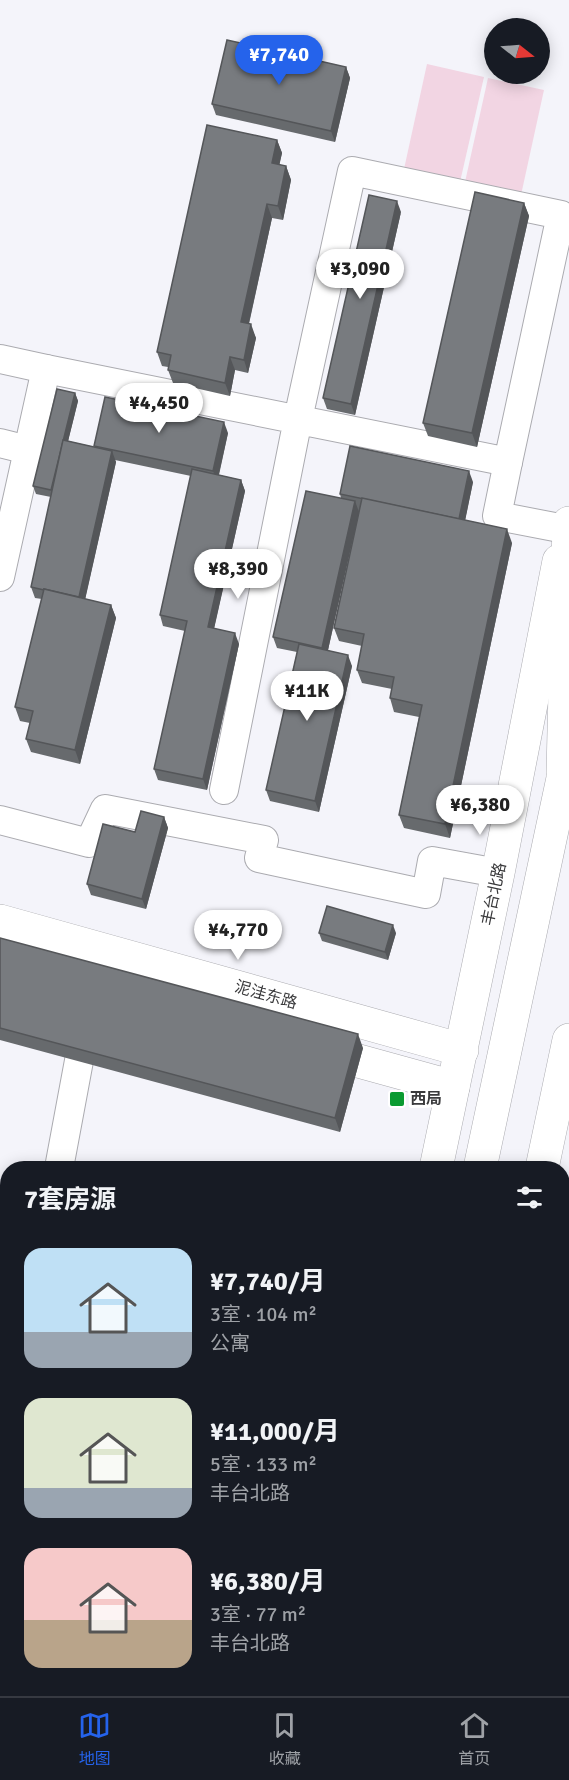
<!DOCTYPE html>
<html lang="zh">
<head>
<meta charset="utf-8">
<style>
  body { margin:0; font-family:Signika,"Noto Sans SC",sans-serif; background:#242831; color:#f1f3f6; height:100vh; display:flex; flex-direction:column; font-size:22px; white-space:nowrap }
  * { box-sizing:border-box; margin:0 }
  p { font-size:20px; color:#9ea1a6 }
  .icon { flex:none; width:33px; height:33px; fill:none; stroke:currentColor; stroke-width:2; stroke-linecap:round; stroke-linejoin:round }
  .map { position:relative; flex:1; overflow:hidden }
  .details { position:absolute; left:0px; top:1161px; width:570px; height:536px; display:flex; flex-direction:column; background:#171b24; border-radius:24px 24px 0 0; box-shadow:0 3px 15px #0003 }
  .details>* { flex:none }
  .needle { width:39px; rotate:107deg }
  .fabs { position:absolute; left:484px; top:18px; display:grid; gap:12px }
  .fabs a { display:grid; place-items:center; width:66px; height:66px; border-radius:50%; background:#171b24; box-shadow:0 3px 15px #0003; font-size:30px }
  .price { position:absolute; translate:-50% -51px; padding:0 14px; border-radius:21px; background:#fff; color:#222; font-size:20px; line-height:39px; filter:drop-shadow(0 2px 3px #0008) }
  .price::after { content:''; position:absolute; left:50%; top:36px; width:18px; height:14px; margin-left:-9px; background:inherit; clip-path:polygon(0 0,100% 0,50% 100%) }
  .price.active { background:#2563eb; color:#fff }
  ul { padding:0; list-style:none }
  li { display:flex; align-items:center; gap:18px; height:150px; padding:0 24px }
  li span { display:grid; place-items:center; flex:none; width:168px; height:120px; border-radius:18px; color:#555 }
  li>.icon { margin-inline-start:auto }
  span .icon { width:72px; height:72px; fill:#fffc; stroke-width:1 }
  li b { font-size:26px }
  h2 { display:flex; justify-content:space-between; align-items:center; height:72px; padding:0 24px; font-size:26px }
  .tab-bar { display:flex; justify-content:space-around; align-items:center; height:84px; border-top:2px solid #363941; background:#171b24; font-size:16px; color:#9ea1a6 }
  .tab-bar a { display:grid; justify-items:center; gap:3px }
  .tab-bar .active { color:#2563eb }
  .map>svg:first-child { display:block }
  .pitch { fill:#f2d5e3 }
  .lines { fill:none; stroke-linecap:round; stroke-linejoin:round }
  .street-casing { stroke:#ababb0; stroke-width:30 }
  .secondary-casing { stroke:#ababb0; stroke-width:34 }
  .highway-casing { stroke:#ababb0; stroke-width:34 }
  .street { stroke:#fff; stroke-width:28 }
  .secondary { stroke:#fff; stroke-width:33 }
  .highway { stroke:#fff; stroke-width:33 }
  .wall { fill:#676a6d }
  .shaded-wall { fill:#545659 }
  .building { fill:#787b7f; stroke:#545659; stroke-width:1.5 }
  .poi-dot { fill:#0a9a31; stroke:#fff; stroke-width:2 }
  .labels { text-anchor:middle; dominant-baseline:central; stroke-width:6; stroke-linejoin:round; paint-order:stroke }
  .street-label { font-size:16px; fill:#3a3a3c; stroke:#fff }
  .poi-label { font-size:16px; font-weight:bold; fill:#3a3a3c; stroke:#fff; text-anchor:start }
</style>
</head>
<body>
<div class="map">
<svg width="569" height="1696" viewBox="0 0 569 1696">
  <rect width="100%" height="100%" fill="#f4f4fa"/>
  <!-- pitch -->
  <g class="pitch">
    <polygon points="427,64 484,77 460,182 404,169"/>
    <polygon points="488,78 544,90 521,195 465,182"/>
  </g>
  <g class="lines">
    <defs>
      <g id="street">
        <polyline points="0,359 46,369"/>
        <polyline points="0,443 28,450"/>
        <polyline points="508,462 497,516 565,529"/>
        <polyline points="0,577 46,369 508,462 561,215 352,171 298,419 224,790"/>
        <polyline points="0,820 89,843 105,809 264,840 259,858 426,894 432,861 498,873"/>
        <polyline points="59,1168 86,1023"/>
        <polyline points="0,1483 8,1443"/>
      </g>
      <g id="secondary">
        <polyline points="0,921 462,1050"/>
        <polyline points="315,1049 453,1087"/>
        <polyline points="436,1168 498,873 559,561"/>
        <polyline points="562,1329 569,1305"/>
        <polyline points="325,1696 326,1689"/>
        <polyline points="488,1696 489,1689"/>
      </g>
      <g id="highway">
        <polyline points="563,773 569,523"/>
        <polyline points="480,1168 569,750"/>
        <polyline points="542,1168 569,1040"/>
        <polyline points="367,1696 369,1689"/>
        <polyline points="432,1696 434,1689"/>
      </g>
    </defs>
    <!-- street casing -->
    <use href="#street" class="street-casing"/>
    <!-- secondary casing -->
    <use href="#secondary" class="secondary-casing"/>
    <!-- highway casing -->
    <use href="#highway" class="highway-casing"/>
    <!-- street -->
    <use href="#street" class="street"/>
    <!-- secondary -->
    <use href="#secondary" class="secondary"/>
    <!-- highway -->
    <use href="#highway" class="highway"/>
  </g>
  <!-- wall -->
  <g class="wall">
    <polygon points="346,67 350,78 335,142 216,115 212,104"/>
    <polygon points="277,140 282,153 279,165 286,166 291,180 283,220 272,218 249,324 256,338 248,373 235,370 230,396 173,383 168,370 168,367 162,366 157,352"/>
    <polygon points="524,203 529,216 477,447 428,436 423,423"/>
    <polygon points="401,212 355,415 327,409 323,398"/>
    <polygon points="75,393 78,401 68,441 95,447 94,446 228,433 219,475 241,480 245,491 214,628 239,644 207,790 158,780 154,769 185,631 163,626 160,615 191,476 115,460 116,462 85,599 111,605 116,618 80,764 31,752 26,739 30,723 20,721 15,707 42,599 35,598 31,587 51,497 36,494 33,486"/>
    <polygon points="473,482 465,520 512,543 450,838 404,828 399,815 419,717 394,712 390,698 392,689 362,683 357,670 362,646 339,641 334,628 358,514 328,650 352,666 319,812 270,801 266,790 297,652 277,648 273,637 341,498 340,494"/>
    <polygon points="164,817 168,828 146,909 91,895 87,884 135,832"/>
    <polygon points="319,933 396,933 388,960 322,941"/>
    <polygon points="0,938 363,1048 340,1132 0,1040"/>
  </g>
  <!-- shaded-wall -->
  <g class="shaded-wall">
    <polygon points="346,67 350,78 335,142 331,131"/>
    <polygon points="277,140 282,153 277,176 272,163"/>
    <polygon points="286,166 291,180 283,220 278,206"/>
    <polygon points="397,201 401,212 355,415 351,404"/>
    <polygon points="524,203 529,216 477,447 472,433"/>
    <polygon points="267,204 272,218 246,336 241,322"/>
    <polygon points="251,324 256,338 248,373 244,360"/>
    <polygon points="230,357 235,370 230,396 225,383"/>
    <polygon points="75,393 78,401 54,498 51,490"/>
    <polygon points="224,422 228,433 217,482 213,471"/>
    <polygon points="112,451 116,462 83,609 79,598"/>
    <polygon points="469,471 473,482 463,531 459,520"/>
    <polygon points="241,480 245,491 212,638 208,627"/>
    <polygon points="355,501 359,512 326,659 322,648"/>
    <polygon points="507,529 512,543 450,838 445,824"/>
    <polygon points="111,605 116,618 80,764 75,750"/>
    <polygon points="235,633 239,644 207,790 203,779"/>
    <polygon points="348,655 352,666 319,812 315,801"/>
    <polygon points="164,817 168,828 146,909 142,899"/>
    <polygon points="393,925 396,933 388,960 385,952"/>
    <polygon points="358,1034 363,1048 340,1132 335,1118"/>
  </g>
  <!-- building -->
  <g class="building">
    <polygon points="227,40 346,67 331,131 212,104"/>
    <polygon points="207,125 277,140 272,163 286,166 278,206 267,204 241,322 251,324 244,360 230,357 225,383 168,370 171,355 157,352"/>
    <polygon points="475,192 524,203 472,433 423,423"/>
    <polygon points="369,195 397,201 351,404 323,398"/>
    <polygon points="57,389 75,393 51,490 33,486"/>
    <polygon points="105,397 224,422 213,471 94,446"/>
    <polygon points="63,440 112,451 79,597 44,589 44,590 31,587"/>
    <polygon points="350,446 469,471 459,519 340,494"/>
    <polygon points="192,469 241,480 208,627 235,633 203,779 154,769 187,621 160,615"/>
    <polygon points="306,491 355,501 322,648 273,637"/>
    <polygon points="362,498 507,529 445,824 399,815 422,705 390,698 394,677 357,670 364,634 334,628"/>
    <polygon points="44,589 111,605 75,750 26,739 33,711 15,707"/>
    <polygon points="299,644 348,655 315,801 266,790"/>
    <polygon points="141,811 164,817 142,899 87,884 103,824 135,832"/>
    <polygon points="327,906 393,925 385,952 319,933"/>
    <polygon points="0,938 358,1034 335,1118 0,1028"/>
  </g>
  <!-- markers -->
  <rect class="poi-dot" x="389" y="1091" width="16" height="16" rx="3"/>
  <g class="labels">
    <!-- street labels -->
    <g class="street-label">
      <text transform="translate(494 894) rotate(-78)">丰台北路</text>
      <text transform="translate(266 995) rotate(16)">泥洼东路</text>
    </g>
    <!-- poi labels -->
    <g class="poi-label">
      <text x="410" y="1099">西局</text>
    </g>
  </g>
</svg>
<div class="fabs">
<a><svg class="needle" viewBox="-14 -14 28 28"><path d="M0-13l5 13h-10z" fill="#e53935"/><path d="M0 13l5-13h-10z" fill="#9ea1a6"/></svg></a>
</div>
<b class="price active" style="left:279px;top:86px">¥7,740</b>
<b class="price" style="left:360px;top:300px">¥3,090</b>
<b class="price" style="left:159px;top:434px">¥4,450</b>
<b class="price" style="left:238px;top:600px">¥8,390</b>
<b class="price" style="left:307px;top:722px">¥11K</b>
<b class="price" style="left:480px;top:836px">¥6,380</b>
<b class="price" style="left:238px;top:961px">¥4,770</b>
<section class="details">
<h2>7套房源<svg class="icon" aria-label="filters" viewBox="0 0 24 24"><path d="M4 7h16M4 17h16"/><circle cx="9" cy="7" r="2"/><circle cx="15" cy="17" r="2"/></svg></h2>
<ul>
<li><span style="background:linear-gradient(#bfe0f5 70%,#9aa5b1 0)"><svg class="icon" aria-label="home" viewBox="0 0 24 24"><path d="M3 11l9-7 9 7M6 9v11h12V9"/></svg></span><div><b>¥7,740/月</b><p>3室 · 104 m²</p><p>公寓</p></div></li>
<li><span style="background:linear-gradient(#dfe7d0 75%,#9aa5b1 0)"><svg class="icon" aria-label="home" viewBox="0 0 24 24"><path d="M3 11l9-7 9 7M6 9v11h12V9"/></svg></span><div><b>¥11,000/月</b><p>5室 · 133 m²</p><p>丰台北路</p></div></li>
<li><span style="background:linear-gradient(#f6c9c9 60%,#b9a48a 0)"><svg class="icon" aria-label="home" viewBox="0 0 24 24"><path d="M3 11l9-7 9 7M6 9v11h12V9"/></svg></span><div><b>¥6,380/月</b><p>3室 · 77 m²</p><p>丰台北路</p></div></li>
</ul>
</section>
</div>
<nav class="tab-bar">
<a class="active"><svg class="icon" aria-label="map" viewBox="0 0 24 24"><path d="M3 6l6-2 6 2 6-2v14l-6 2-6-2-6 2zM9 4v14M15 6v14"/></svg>地图</a>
<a><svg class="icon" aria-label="saved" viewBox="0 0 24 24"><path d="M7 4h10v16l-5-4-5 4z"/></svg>收藏</a>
<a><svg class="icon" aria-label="home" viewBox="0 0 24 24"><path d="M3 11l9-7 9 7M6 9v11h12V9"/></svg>首页</a>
</nav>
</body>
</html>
